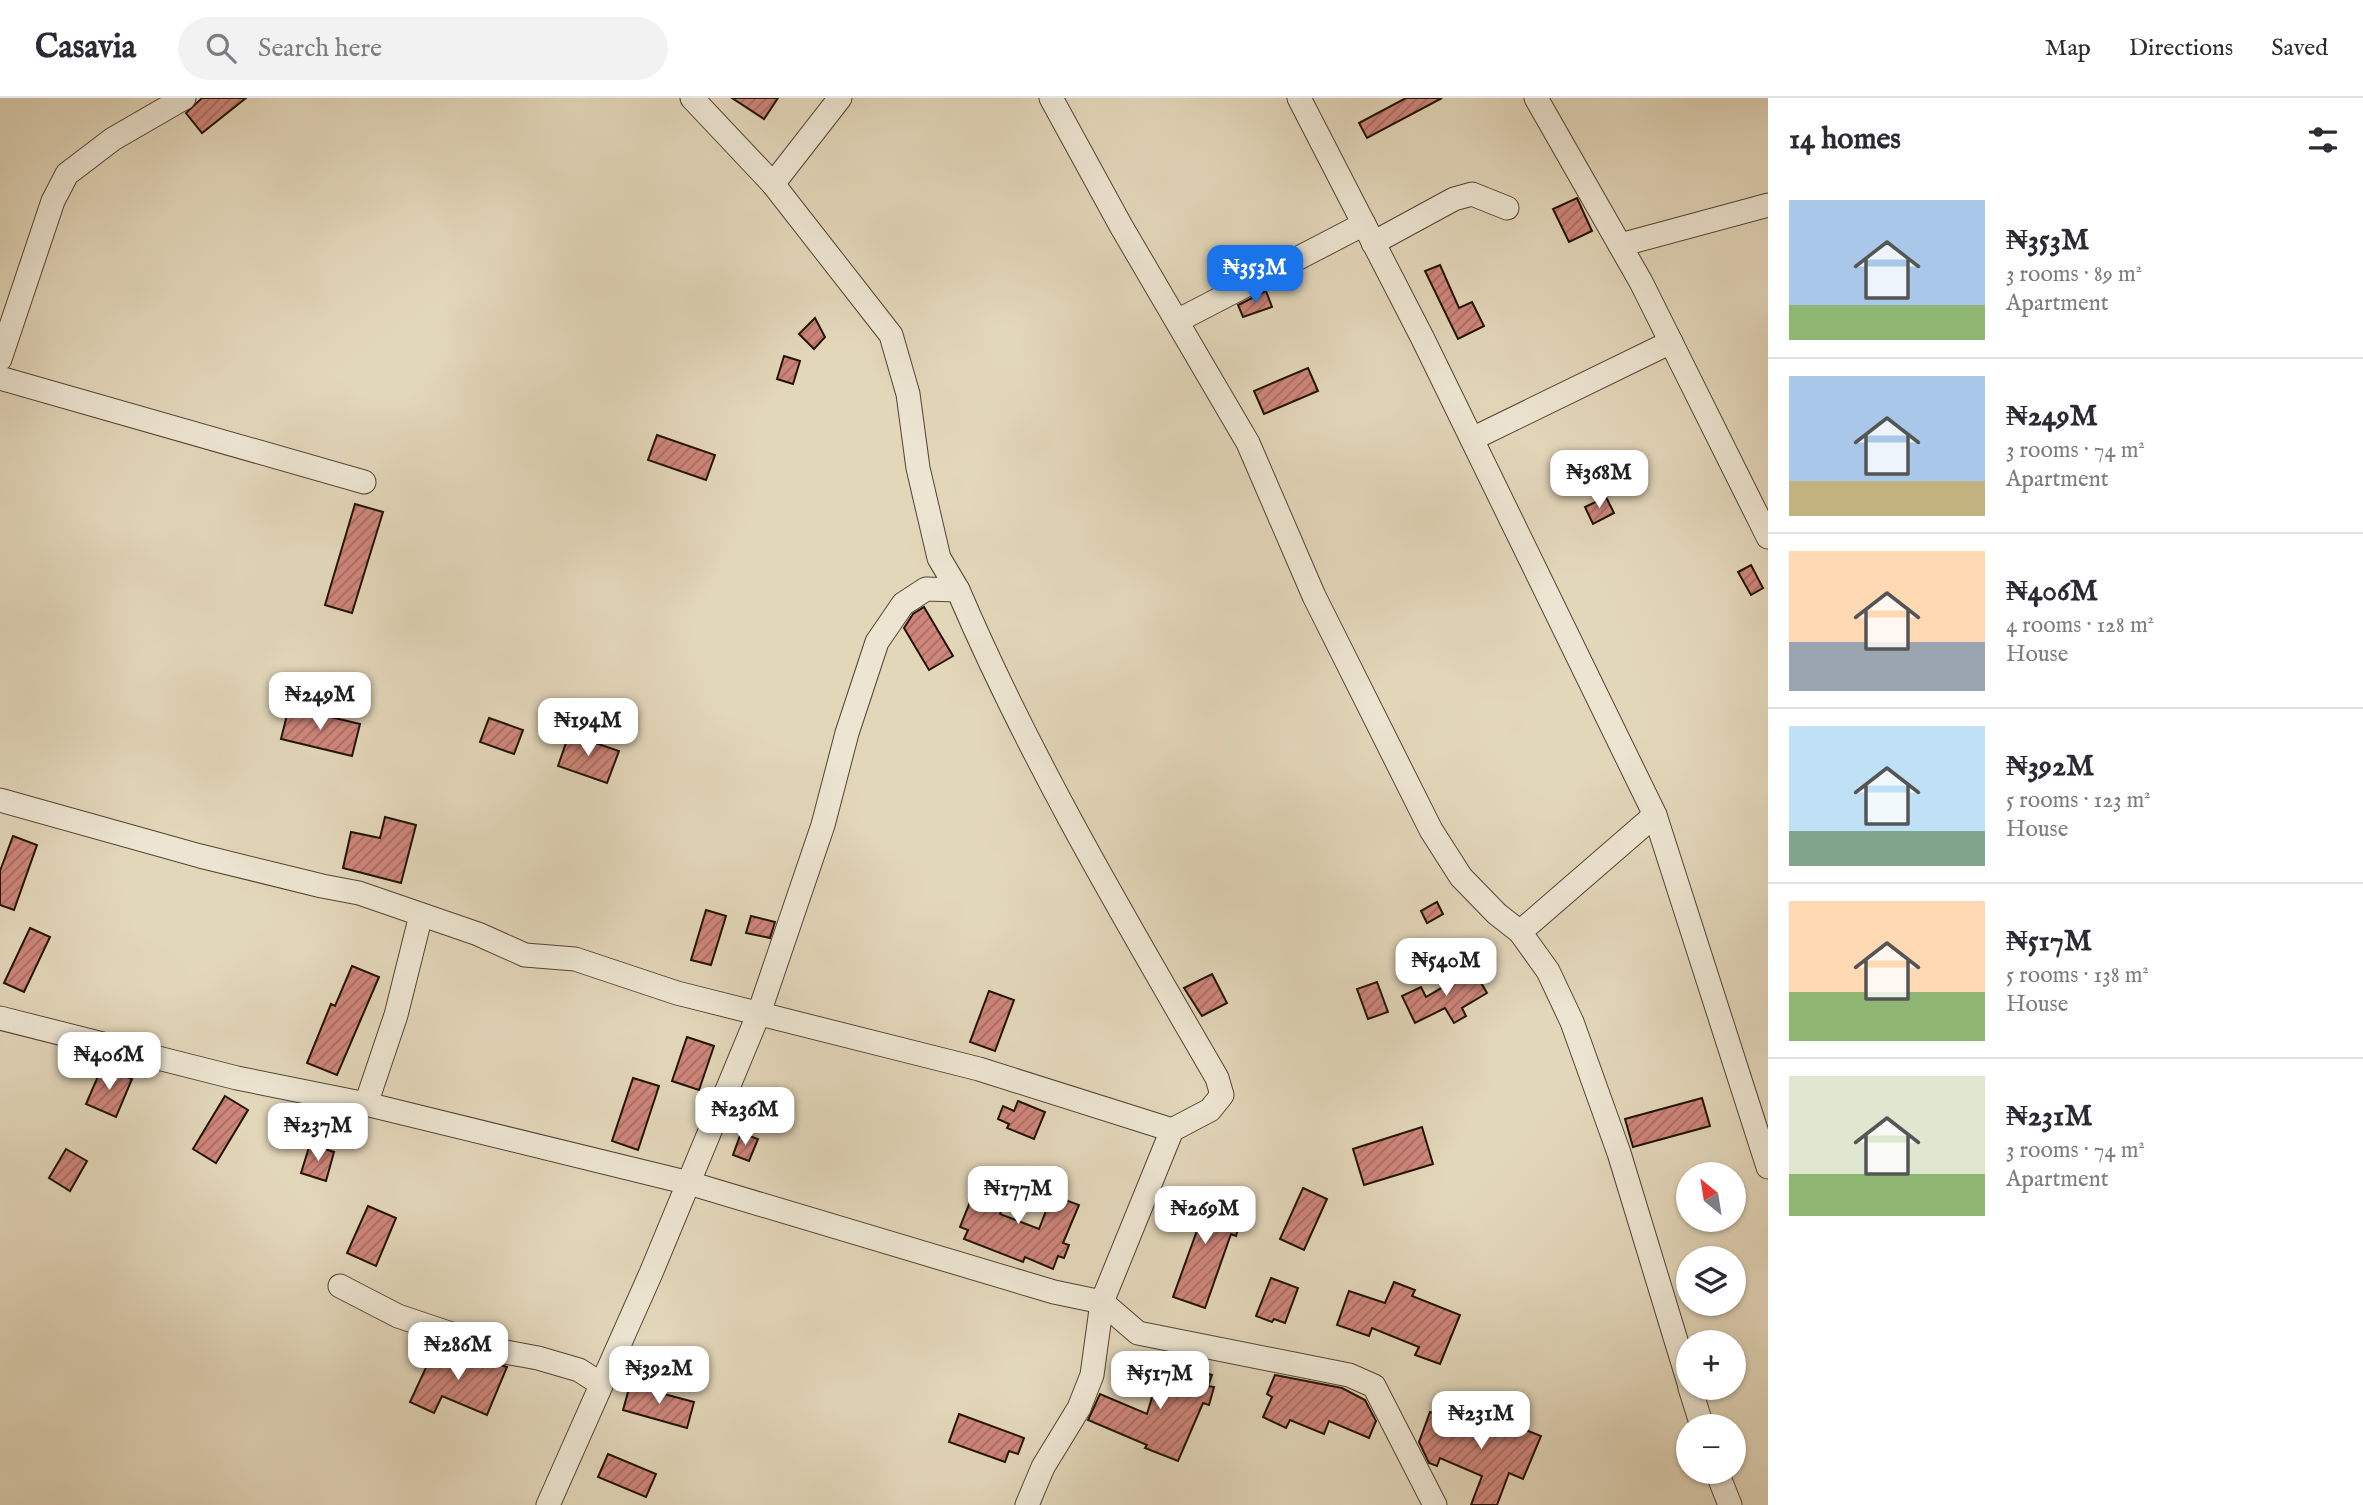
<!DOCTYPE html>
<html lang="en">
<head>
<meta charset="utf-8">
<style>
  body { margin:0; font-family:"IM FELL English",serif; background:#f2f2f3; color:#2b2b33; height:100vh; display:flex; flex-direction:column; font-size:26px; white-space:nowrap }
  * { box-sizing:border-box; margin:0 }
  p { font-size:23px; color:#7c7c81 }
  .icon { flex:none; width:38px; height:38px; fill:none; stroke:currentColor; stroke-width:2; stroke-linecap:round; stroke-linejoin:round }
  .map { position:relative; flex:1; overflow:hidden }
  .side { display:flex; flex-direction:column; background:#fff; width:595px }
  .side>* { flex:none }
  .needle { width:46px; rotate:330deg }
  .controls { position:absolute; left:1676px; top:1064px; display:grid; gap:14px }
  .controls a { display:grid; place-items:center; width:70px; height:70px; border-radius:50%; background:#fff; box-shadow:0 2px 5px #0004; font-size:35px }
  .price { position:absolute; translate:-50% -60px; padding:0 16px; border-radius:14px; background:#fff; color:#222; font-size:23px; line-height:46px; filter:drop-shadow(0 2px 4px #0008) }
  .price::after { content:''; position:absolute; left:50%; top:42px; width:21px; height:16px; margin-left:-10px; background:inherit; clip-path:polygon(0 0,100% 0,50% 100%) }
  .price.on { background:#1a73e8; color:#fff }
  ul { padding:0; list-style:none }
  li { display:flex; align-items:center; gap:21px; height:175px; padding:0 21px }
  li+li { border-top:2px solid #e1e1e2 }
  li span { display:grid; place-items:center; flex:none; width:196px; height:140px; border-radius:0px; color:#555 }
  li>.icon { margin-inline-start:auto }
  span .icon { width:84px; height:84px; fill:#fffc; stroke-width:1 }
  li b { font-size:30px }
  h2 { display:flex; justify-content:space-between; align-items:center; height:84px; padding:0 21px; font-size:30px }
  header { display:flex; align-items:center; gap:42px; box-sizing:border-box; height:98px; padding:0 35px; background:#fff; border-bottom:2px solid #e1e1e2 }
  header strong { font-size:33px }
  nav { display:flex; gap:38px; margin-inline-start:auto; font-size:24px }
  .search { width:490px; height:63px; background:#f2f2f3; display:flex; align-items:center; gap:18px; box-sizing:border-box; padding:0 24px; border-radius:38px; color:#7c7c81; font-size:26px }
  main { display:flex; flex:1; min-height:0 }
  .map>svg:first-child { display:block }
  .building { fill:url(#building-hatch); stroke:#221306; stroke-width:2 }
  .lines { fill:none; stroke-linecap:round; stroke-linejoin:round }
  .minor-casing { stroke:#524433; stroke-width:25 }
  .minor { stroke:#ede5d2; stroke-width:23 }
</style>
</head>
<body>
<header>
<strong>Casavia</strong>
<div class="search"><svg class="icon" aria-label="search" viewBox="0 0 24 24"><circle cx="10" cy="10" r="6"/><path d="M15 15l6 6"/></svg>Search here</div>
<nav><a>Map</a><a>Directions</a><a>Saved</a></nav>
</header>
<main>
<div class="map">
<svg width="1768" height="1407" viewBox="0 0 1768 1407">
  <defs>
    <pattern id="building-hatch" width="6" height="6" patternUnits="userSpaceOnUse" patternTransform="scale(1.75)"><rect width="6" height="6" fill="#cf867b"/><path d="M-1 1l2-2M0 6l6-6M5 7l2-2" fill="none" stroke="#a86c63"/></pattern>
  </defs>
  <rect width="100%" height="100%" fill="#e3d7ba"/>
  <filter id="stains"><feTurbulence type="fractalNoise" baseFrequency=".00286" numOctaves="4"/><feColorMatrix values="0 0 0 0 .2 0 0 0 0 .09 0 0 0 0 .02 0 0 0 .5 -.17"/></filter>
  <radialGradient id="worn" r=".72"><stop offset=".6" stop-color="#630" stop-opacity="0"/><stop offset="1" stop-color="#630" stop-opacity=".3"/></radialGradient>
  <!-- building -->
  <g class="building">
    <polygon points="202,0 246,0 202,35 186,15"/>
    <polygon points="732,0 778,0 764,21"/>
    <polygon points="1406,0 1442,0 1367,40 1359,25"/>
    <polygon points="1577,100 1592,133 1569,144 1553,111"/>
    <polygon points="1440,167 1459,210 1472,204 1484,228 1458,241 1425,173"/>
    <polygon points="1266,193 1272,209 1243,219 1238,207"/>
    <polygon points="815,220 825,239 814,251 799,236"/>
    <polygon points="784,258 800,263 793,286 777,281"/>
    <polygon points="1308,270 1318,293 1264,316 1254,293"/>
    <polygon points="657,337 715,357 706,382 648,362"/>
    <polygon points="1606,399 1614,415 1593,426 1585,409"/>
    <polygon points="355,406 383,414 352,515 325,507"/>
    <polygon points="1751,467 1763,490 1751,497 1738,474"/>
    <polygon points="924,509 953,558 929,572 904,530 913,516"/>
    <polygon points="289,609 360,626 352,658 281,641"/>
    <polygon points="489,620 523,632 514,656 480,644"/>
    <polygon points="569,636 619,653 607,685 558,668"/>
    <polygon points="385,719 416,727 401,785 343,770 351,734 380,740"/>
    <polygon points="13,738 37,747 14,812 0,807 0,773"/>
    <polygon points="1437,804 1443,816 1427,825 1421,813"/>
    <polygon points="706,812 726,818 711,867 691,862"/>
    <polygon points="751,818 775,824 770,840 746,835"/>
    <polygon points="30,830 50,839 24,894 4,885"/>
    <polygon points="352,868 379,879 337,977 307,965 331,906 335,908"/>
    <polygon points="1473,871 1487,895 1462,910 1466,918 1454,925 1445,910 1415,925 1402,898 1421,889 1426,899"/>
    <polygon points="1212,876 1227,905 1202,918 1184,890"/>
    <polygon points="1377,884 1388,914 1368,921 1357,891"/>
    <polygon points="989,893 1014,902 995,953 970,944"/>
    <polygon points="687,939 714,948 699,992 672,983"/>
    <polygon points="102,969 132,981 116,1019 86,1006"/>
    <polygon points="633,980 659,988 638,1052 612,1043"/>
    <polygon points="225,998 248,1012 216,1065 193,1051"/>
    <polygon points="1702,1000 1710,1028 1633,1049 1625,1021"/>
    <polygon points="1018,1003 1045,1014 1034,1041 1007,1030 1009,1026 998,1021 1003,1008 1014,1013"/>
    <polygon points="1422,1029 1433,1066 1364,1087 1353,1051"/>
    <polygon points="741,1035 758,1041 749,1063 733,1057"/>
    <polygon points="310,1046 334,1054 326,1083 301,1075"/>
    <polygon points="66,1051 87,1063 70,1093 49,1080"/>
    <polygon points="988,1074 1013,1083 1000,1116 1039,1131 1052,1097 1079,1107 1063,1145 1069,1147 1064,1160 1058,1158 1053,1171 1025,1159 1023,1164 964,1141 968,1132 960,1129 970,1104 976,1106"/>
    <polygon points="1303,1090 1327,1101 1304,1152 1280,1141"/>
    <polygon points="1186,1095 1244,1112 1236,1138 1231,1136 1205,1210 1173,1199 1199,1127 1178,1121"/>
    <polygon points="368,1108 396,1120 376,1168 347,1155"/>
    <polygon points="1271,1180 1298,1190 1285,1225 1274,1221 1272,1224 1256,1218"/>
    <polygon points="1394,1184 1415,1192 1412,1198 1460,1217 1440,1266 1415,1257 1419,1249 1372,1230 1369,1238 1337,1227 1349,1193 1385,1205"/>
    <polygon points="436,1248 473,1264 475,1259 507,1269 487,1317 442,1298 434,1315 410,1304"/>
    <polygon points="1163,1263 1212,1277 1208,1288 1214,1289 1209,1307 1203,1305 1178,1363 1145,1350 1147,1347 1088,1322 1100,1296 1147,1316"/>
    <polygon points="1275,1277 1342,1290 1365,1302 1376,1323 1369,1340 1329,1323 1324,1336 1290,1322 1286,1330 1263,1319 1272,1299 1267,1296"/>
    <polygon points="630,1287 694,1304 687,1330 623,1312"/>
    <polygon points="1430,1314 1472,1330 1479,1314 1541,1338 1523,1381 1509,1375 1497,1407 1471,1407 1482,1378 1440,1360 1437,1368 1429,1365 1419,1344"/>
    <polygon points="959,1316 1024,1340 1018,1356 1009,1353 1005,1364 949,1344"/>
    <polygon points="608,1356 656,1376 646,1399 598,1379"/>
  </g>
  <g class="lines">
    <defs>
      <g id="minor">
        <polyline points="1051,0 1121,128 1248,345 1314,498 1431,732 1461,779 1497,816 1520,834 1548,873 1572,924 1619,1055 1689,1285"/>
        <polyline points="1299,0 1423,241 1655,717 1768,1069"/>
        <polyline points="1536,0 1641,184 1768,439"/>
        <polyline points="773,86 840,0"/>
        <polyline points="1373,145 1454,101 1472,96 1507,110"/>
        <polyline points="1620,147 1768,107"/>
        <polyline points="1177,223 1364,126"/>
        <polyline points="0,261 53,103 67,76 113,41 184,0"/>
        <polyline points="0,280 364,384"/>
        <polyline points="1472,341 1671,244"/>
        <path d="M958 492C1030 661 1125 821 1217 980L1222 997 1210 1012 1172 1032 1102 1204 1092 1277 1079 1310 1043 1369 1027 1407"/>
        <polyline points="0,702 200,758 322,788 359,795 478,836 525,857 575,861 677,895 979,971 1172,1032"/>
        <polyline points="1520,834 1655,717"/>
        <polyline points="0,920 237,980 366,1006 689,1085 1054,1194 1102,1204 1138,1235 1349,1277 1374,1288 1435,1407"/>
        <polyline points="366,1006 396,917 421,817"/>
        <polyline points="340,1188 398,1218 505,1254 538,1260 579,1272 601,1286"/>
        <polyline points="1690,1290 1702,1328"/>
        <polyline points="1717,1374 1730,1407"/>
        <polyline points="548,1407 651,1175 759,915 823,727 847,635 877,544 903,506 926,491 958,492 939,460 918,370 908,296 891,237 773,86 692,0"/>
      </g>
    </defs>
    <!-- minor casing -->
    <use href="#minor" class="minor-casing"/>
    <!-- minor -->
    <use href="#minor" class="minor"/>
  </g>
  <rect width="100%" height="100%" filter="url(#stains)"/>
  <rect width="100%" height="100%" fill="url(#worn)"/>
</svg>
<div class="controls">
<a><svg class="needle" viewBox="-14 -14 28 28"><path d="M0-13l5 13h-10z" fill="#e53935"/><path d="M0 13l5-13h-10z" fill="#7c7c81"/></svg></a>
<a><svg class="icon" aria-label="layers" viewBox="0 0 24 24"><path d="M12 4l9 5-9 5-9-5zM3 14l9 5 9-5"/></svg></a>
<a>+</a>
<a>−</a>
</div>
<b class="price on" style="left:1255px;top:207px">₦353M</b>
<b class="price" style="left:1599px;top:412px">₦368M</b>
<b class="price" style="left:320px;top:634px">₦249M</b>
<b class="price" style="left:588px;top:660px">₦194M</b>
<b class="price" style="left:1446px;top:900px">₦540M</b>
<b class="price" style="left:109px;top:994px">₦406M</b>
<b class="price" style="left:745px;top:1049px">₦236M</b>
<b class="price" style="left:318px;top:1065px">₦237M</b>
<b class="price" style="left:1018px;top:1128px">₦177M</b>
<b class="price" style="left:1205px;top:1148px">₦269M</b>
<b class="price" style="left:458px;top:1284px">₦286M</b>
<b class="price" style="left:659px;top:1308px">₦392M</b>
<b class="price" style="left:1160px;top:1313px">₦517M</b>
<b class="price" style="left:1481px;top:1353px">₦231M</b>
</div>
<section class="side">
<h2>14 homes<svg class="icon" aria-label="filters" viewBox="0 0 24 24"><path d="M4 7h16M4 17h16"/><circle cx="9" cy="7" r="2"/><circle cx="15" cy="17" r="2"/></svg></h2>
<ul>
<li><span style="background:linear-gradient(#a9c7e8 75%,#8fb573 0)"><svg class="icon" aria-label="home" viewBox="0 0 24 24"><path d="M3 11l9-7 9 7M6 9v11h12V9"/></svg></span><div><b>₦353M</b><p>3 rooms · 89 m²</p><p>Apartment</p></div></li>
<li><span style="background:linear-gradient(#a9c7e8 75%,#c2b280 0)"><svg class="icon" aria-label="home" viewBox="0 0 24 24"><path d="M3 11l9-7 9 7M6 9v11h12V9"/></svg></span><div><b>₦249M</b><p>3 rooms · 74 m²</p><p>Apartment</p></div></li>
<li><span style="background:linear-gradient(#ffd9b3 65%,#9aa5b1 0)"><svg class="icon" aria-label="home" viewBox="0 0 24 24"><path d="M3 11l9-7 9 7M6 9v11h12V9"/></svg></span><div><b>₦406M</b><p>4 rooms · 128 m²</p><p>House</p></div></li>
<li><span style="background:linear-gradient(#bfe0f5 75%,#7fa58c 0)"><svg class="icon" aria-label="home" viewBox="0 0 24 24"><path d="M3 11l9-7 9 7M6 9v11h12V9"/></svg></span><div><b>₦392M</b><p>5 rooms · 123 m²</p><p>House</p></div></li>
<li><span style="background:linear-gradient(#ffd9b3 65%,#8fb573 0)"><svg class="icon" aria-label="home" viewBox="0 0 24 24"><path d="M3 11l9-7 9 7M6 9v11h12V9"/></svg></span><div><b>₦517M</b><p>5 rooms · 138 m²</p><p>House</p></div></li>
<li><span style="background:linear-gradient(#dfe7d0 70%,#8fb573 0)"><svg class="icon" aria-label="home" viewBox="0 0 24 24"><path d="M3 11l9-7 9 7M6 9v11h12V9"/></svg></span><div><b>₦231M</b><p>3 rooms · 74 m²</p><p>Apartment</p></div></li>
</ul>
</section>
</main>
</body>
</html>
